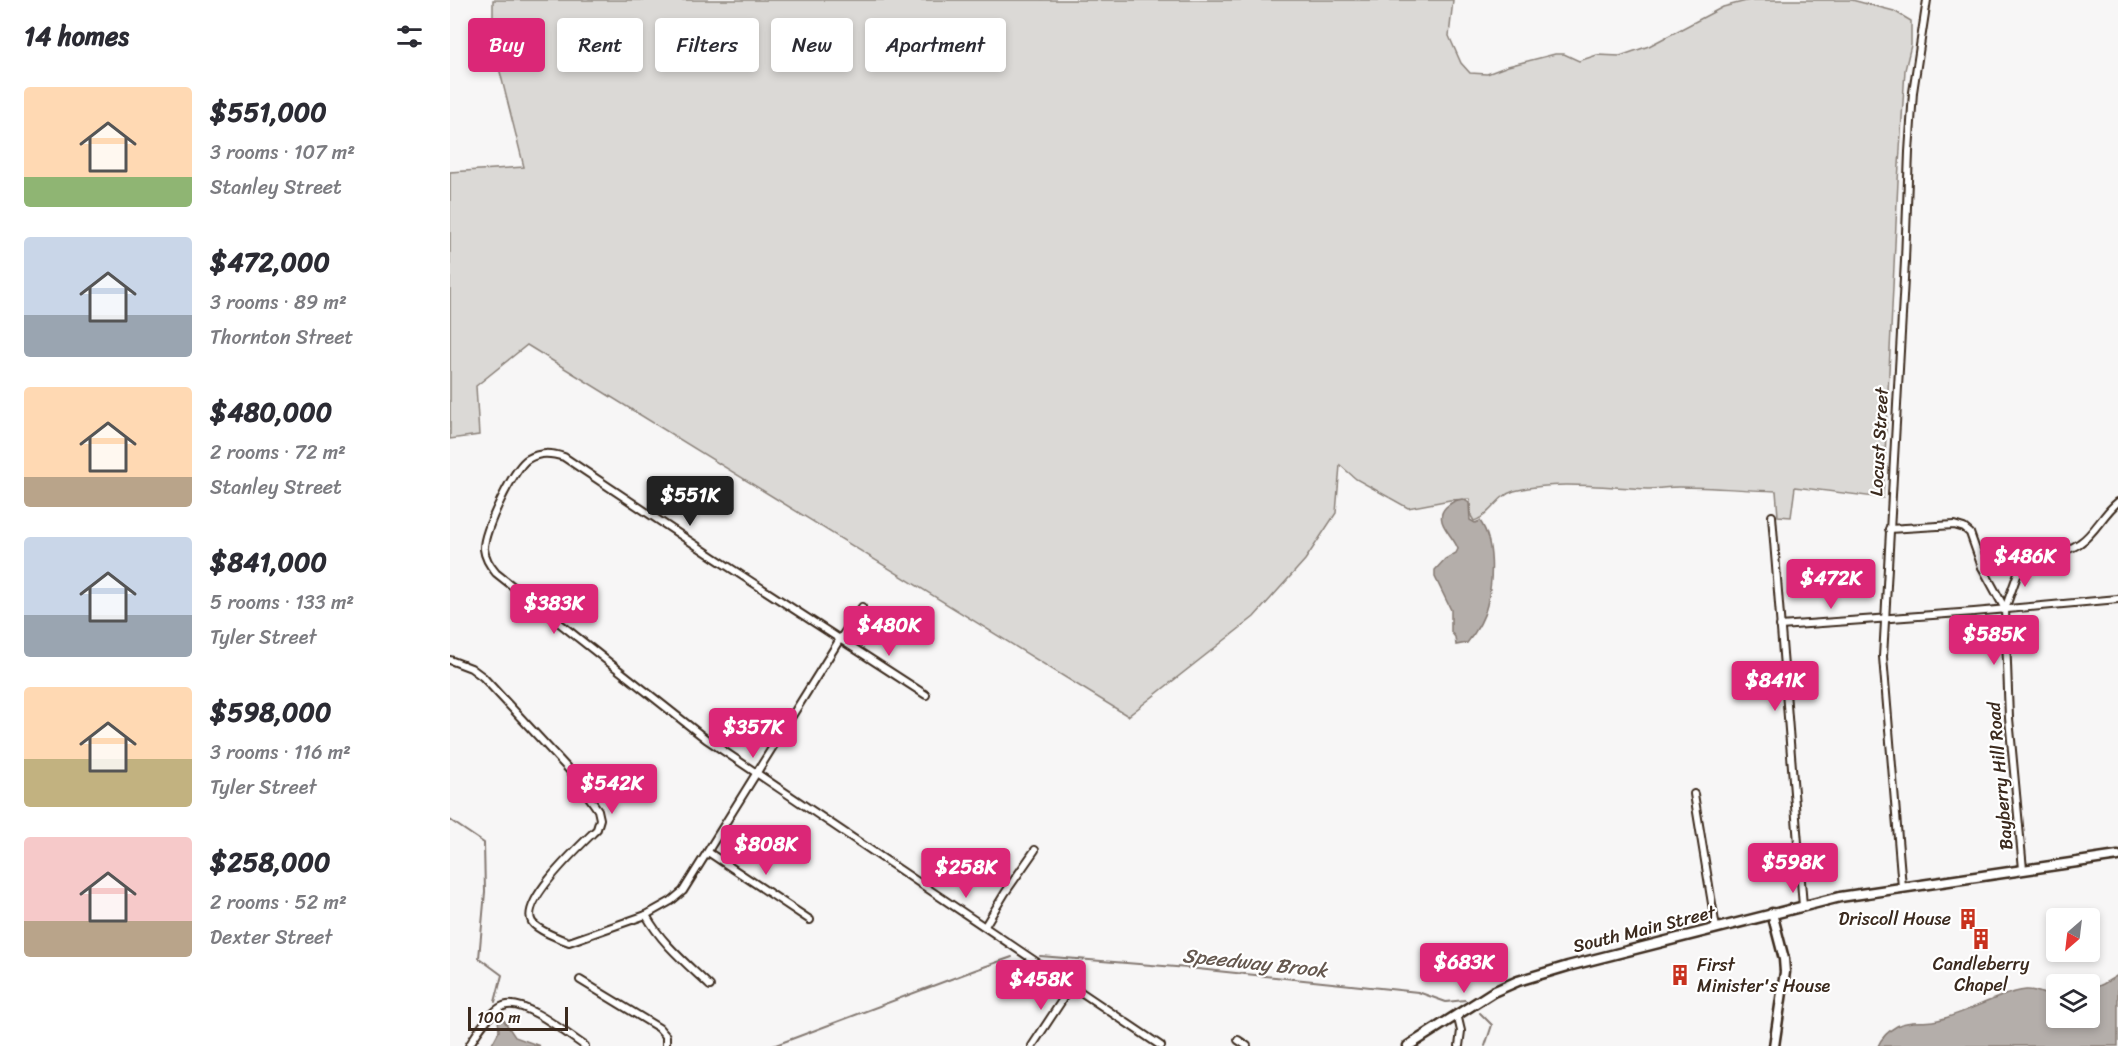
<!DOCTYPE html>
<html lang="en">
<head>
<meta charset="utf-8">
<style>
  body { margin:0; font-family:Sriracha,sans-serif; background:#f7f7f7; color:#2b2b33; height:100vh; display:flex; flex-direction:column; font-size:22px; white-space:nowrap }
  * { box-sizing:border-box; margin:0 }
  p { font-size:20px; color:#7c7c81 }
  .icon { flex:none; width:33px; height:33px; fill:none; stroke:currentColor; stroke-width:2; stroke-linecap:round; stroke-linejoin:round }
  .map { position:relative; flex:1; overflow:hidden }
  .sheet { display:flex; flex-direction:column; background:#fff; width:450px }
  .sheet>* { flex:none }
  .banner { position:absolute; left:18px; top:18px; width:570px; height:54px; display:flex; gap:12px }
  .needle { width:39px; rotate:208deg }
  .controls { position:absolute; left:1596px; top:908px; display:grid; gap:12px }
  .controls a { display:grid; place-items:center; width:54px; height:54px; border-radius:6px; background:#fff; box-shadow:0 3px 9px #0003; font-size:30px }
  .scale { position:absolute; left:18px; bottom:15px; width:100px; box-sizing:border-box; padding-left:6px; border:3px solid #3b2a1e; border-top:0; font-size:16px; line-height:21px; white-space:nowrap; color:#3b2a1e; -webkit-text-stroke:4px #fff; paint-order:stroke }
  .price { position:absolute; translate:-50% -51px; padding:0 14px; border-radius:6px; background:#db2777; color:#fff; font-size:20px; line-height:39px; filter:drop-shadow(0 2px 3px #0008) }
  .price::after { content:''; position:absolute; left:50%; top:36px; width:18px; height:14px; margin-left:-9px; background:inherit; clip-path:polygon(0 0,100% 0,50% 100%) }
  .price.selected { background:#222; color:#fff }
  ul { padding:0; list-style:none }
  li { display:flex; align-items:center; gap:18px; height:150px; padding:0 24px }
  li span { display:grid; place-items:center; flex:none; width:168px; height:120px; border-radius:6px; color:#555 }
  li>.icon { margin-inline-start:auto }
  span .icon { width:72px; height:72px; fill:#fffc; stroke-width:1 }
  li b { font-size:26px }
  h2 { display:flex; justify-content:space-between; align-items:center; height:72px; padding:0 24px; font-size:26px }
  .chip { padding:0 21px; border-radius:6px; background:#fff; box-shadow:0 3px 9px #0003; font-size:21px; line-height:54px }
  .chip.selected { background:#db2777; color:#fff }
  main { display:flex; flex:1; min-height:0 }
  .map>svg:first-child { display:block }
  .green { fill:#dbd9d6; stroke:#8b827a; stroke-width:1.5 }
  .water { fill:#b4aeaa; stroke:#847972; stroke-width:1.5 }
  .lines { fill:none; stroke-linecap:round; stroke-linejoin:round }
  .stream { stroke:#847972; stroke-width:2 }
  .street-casing { stroke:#3b2a1e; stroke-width:10 }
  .secondary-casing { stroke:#3b2a1e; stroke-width:13 }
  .street { stroke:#fff; stroke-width:6 }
  .secondary { stroke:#fff; stroke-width:8 }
  .labels { text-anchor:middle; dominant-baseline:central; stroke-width:4.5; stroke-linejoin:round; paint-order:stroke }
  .street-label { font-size:18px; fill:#3b2a1e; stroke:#fff }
  .poi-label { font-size:18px; fill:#3b2a1e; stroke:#fff; text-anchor:end }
  .water-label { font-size:20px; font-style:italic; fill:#65584f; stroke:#fff }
</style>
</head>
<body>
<main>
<section class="sheet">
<h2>14 homes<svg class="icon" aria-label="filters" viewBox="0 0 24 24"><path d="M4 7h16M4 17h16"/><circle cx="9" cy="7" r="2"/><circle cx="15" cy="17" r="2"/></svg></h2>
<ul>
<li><span style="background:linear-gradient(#ffd9b3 75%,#8fb573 0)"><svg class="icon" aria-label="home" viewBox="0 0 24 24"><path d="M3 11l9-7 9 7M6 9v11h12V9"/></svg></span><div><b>$551,000</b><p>3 rooms · 107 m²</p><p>Stanley Street</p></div></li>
<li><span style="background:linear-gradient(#c9d6e8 65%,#9aa5b1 0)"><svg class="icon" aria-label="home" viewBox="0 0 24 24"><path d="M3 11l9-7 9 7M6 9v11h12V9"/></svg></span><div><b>$472,000</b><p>3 rooms · 89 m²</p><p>Thornton Street</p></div></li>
<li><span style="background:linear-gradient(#ffd9b3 75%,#b9a48a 0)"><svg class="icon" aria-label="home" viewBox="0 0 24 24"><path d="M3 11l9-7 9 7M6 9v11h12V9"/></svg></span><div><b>$480,000</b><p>2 rooms · 72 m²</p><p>Stanley Street</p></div></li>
<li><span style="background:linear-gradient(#c9d6e8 65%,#9aa5b1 0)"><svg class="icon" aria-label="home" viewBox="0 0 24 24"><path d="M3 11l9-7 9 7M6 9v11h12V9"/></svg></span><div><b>$841,000</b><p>5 rooms · 133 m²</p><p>Tyler Street</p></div></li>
<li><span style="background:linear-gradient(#ffd9b3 60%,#c2b280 0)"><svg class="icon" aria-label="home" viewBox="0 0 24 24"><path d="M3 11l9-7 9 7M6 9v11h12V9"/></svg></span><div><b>$598,000</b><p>3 rooms · 116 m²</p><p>Tyler Street</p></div></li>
<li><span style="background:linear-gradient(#f6c9c9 70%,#b9a48a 0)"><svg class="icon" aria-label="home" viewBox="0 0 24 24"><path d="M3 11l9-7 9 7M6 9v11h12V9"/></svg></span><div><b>$258,000</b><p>2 rooms · 52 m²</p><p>Dexter Street</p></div></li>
</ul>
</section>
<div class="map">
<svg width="1668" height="1046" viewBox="0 0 1668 1046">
  <rect width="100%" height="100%" fill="#f7f6f6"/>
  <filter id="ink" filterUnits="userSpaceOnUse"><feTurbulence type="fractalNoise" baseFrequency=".0167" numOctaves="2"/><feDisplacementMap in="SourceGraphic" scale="12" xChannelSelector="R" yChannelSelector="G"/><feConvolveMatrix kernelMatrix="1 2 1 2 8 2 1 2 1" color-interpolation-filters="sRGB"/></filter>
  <g filter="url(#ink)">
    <!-- green -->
    <path class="green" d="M43 0H1003L999 36 1011 63 1020 73 1037 74 1058 66 1105 54H1114L1129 61 1147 55 1170 56 1199 46 1273 7 1300 0H1402L1444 11 1461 21V45L1455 70 1448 181 1433 498 1345 487 1341 517 1328 516 1326 491C1293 490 1261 487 1229 487 1218 487 1207 489 1197 489 1153 487 1106 480 1064 491 1047 496 1040 516 1024 521L1021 516 1020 499 1000 500 958 508 906 479 890 465 886 513 855 560 804 617 678 716 77 345 26 386 29 435 0 439V172L74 167 43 44Z"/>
    <!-- water -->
    <g class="water">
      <path d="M1013 499 1019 503 1020 520 1025 523 1030 521C1045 542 1043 580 1037 605 1034 619 1026 632 1017 643L1006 645 1005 637 1001 632V610L985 577V570L995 559 1006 553 1008 549C1004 536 982 521 996 507 1002 502 1005 500 1013 499Z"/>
      <path d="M1668 975V1046H1428C1432 1037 1438 1031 1447 1026 1458 1020 1471 1023 1483 1021 1513 1016 1547 993 1576 990 1588 989 1595 996 1606 998V1017H1640V990L1653 984Z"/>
      <polygon points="48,1018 53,1019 65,1037 90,1046 41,1046 49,1031"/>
    </g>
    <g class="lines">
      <!-- stream -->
      <g class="stream">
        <polyline points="0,820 34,843 35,892 29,958 52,975 45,1002"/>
        <polyline points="590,956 738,968 968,992 996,1002 1015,1000"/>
        <polyline points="1030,1013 1042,1025 1035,1046"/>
        <polyline points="323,1046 525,970 562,957"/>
      </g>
      <defs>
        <g id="street">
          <polyline points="1322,516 1353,906"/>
          <polyline points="1439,529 1504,525 1514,528 1520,533 1532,567 1555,609 1559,718 1573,869"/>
          <path d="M1532 567C1557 563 1611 557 1630 543 1645 533 1653 514 1668 502"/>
          <polyline points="1555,609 1573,559"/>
          <polyline points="1330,626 1524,612 1668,599"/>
          <path d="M0 660 21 668 33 677 122 773 148 810 150 819 147 829C133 843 69 901 82 922 87 930 110 939 119 942L196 915 221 901 233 891 390 639 412 607"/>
          <path d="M476 695 265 558 114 457C101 453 90 452 78 459 64 467 33 532 34 549 35 559 40 566 46 573L256 739 711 1046"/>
          <polyline points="1244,794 1266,928"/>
          <polyline points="258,852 360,920"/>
          <polyline points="1452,887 1433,657 1455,261 1459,152 1463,92 1477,0"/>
          <path d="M196 915C211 943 237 964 260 986"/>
          <polyline points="535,926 555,893 585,850"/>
          <polyline points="130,980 209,1028 216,1036 216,1046"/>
          <polyline points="1007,1014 1011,1031 1009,1046"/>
          <polyline points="788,1040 797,1046"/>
          <path d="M19 1046C26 1034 43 1007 57 1005 77 1001 118 1035 135 1046"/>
          <polyline points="582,1046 611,1002 619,986"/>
        </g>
        <g id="secondary">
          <polyline points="1322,913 1334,959 1335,972 1324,1046"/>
          <polyline points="958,1046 1043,992 1068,981 1118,966 1390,897 1668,856"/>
        </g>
      </defs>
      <!-- street casing -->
      <use href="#street" class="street-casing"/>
      <!-- secondary casing -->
      <use href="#secondary" class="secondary-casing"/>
      <!-- street -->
      <use href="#street" class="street"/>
      <!-- secondary -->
      <use href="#secondary" class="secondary"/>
    </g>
  </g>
  <!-- icons -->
  <defs>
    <symbol id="building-bare" viewBox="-9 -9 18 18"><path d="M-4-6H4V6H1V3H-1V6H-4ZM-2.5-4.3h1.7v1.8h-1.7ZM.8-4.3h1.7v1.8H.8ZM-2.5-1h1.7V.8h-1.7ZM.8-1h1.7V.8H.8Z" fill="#c8321e" stroke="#fff" stroke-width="2.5" paint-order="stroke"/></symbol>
  </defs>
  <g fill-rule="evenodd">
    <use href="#building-bare" x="1503" y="904" width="30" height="30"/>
    <use href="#building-bare" x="1516" y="924" width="30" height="30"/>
    <use href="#building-bare" x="1215" y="960" width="30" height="30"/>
  </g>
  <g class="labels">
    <!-- street labels -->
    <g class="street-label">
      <text transform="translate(1429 442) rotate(-87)">Locust Street</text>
      <text transform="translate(1550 776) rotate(-95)">Bayberry Hill Road</text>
      <text transform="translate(1194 929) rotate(-14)">South Main Street</text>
    </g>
    <!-- poi labels -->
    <g class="poi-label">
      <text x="1501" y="919">Driscoll House</text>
      <text x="1531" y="964" text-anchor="middle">Candleberry<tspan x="1531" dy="21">Chapel</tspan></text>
      <text x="1247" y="965" text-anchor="start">First<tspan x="1247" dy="21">Minister's House</tspan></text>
    </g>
    <!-- water labels -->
    <g class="water-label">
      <text transform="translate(805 963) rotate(6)">Speedway Brook</text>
    </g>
  </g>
</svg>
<div class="controls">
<a><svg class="needle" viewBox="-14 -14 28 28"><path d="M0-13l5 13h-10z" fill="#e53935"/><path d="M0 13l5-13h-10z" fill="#7c7c81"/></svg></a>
<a><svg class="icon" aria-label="layers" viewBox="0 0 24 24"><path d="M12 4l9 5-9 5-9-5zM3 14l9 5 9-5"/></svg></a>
</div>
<div class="scale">100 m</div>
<b class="price selected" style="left:240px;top:527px">$551K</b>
<b class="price" style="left:1575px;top:588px">$486K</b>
<b class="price" style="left:1381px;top:610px">$472K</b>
<b class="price" style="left:104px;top:635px">$383K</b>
<b class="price" style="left:439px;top:657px">$480K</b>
<b class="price" style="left:1544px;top:666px">$585K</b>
<b class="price" style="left:1325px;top:712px">$841K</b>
<b class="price" style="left:303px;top:759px">$357K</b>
<b class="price" style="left:162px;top:815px">$542K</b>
<b class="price" style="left:316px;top:876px">$808K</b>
<b class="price" style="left:1343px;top:894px">$598K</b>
<b class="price" style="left:516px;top:899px">$258K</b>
<b class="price" style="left:1014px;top:994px">$683K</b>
<b class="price" style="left:591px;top:1011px">$458K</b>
<div class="banner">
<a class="chip selected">Buy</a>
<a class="chip">Rent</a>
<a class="chip">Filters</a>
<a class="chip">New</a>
<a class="chip">Apartment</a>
</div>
</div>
</main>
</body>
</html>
